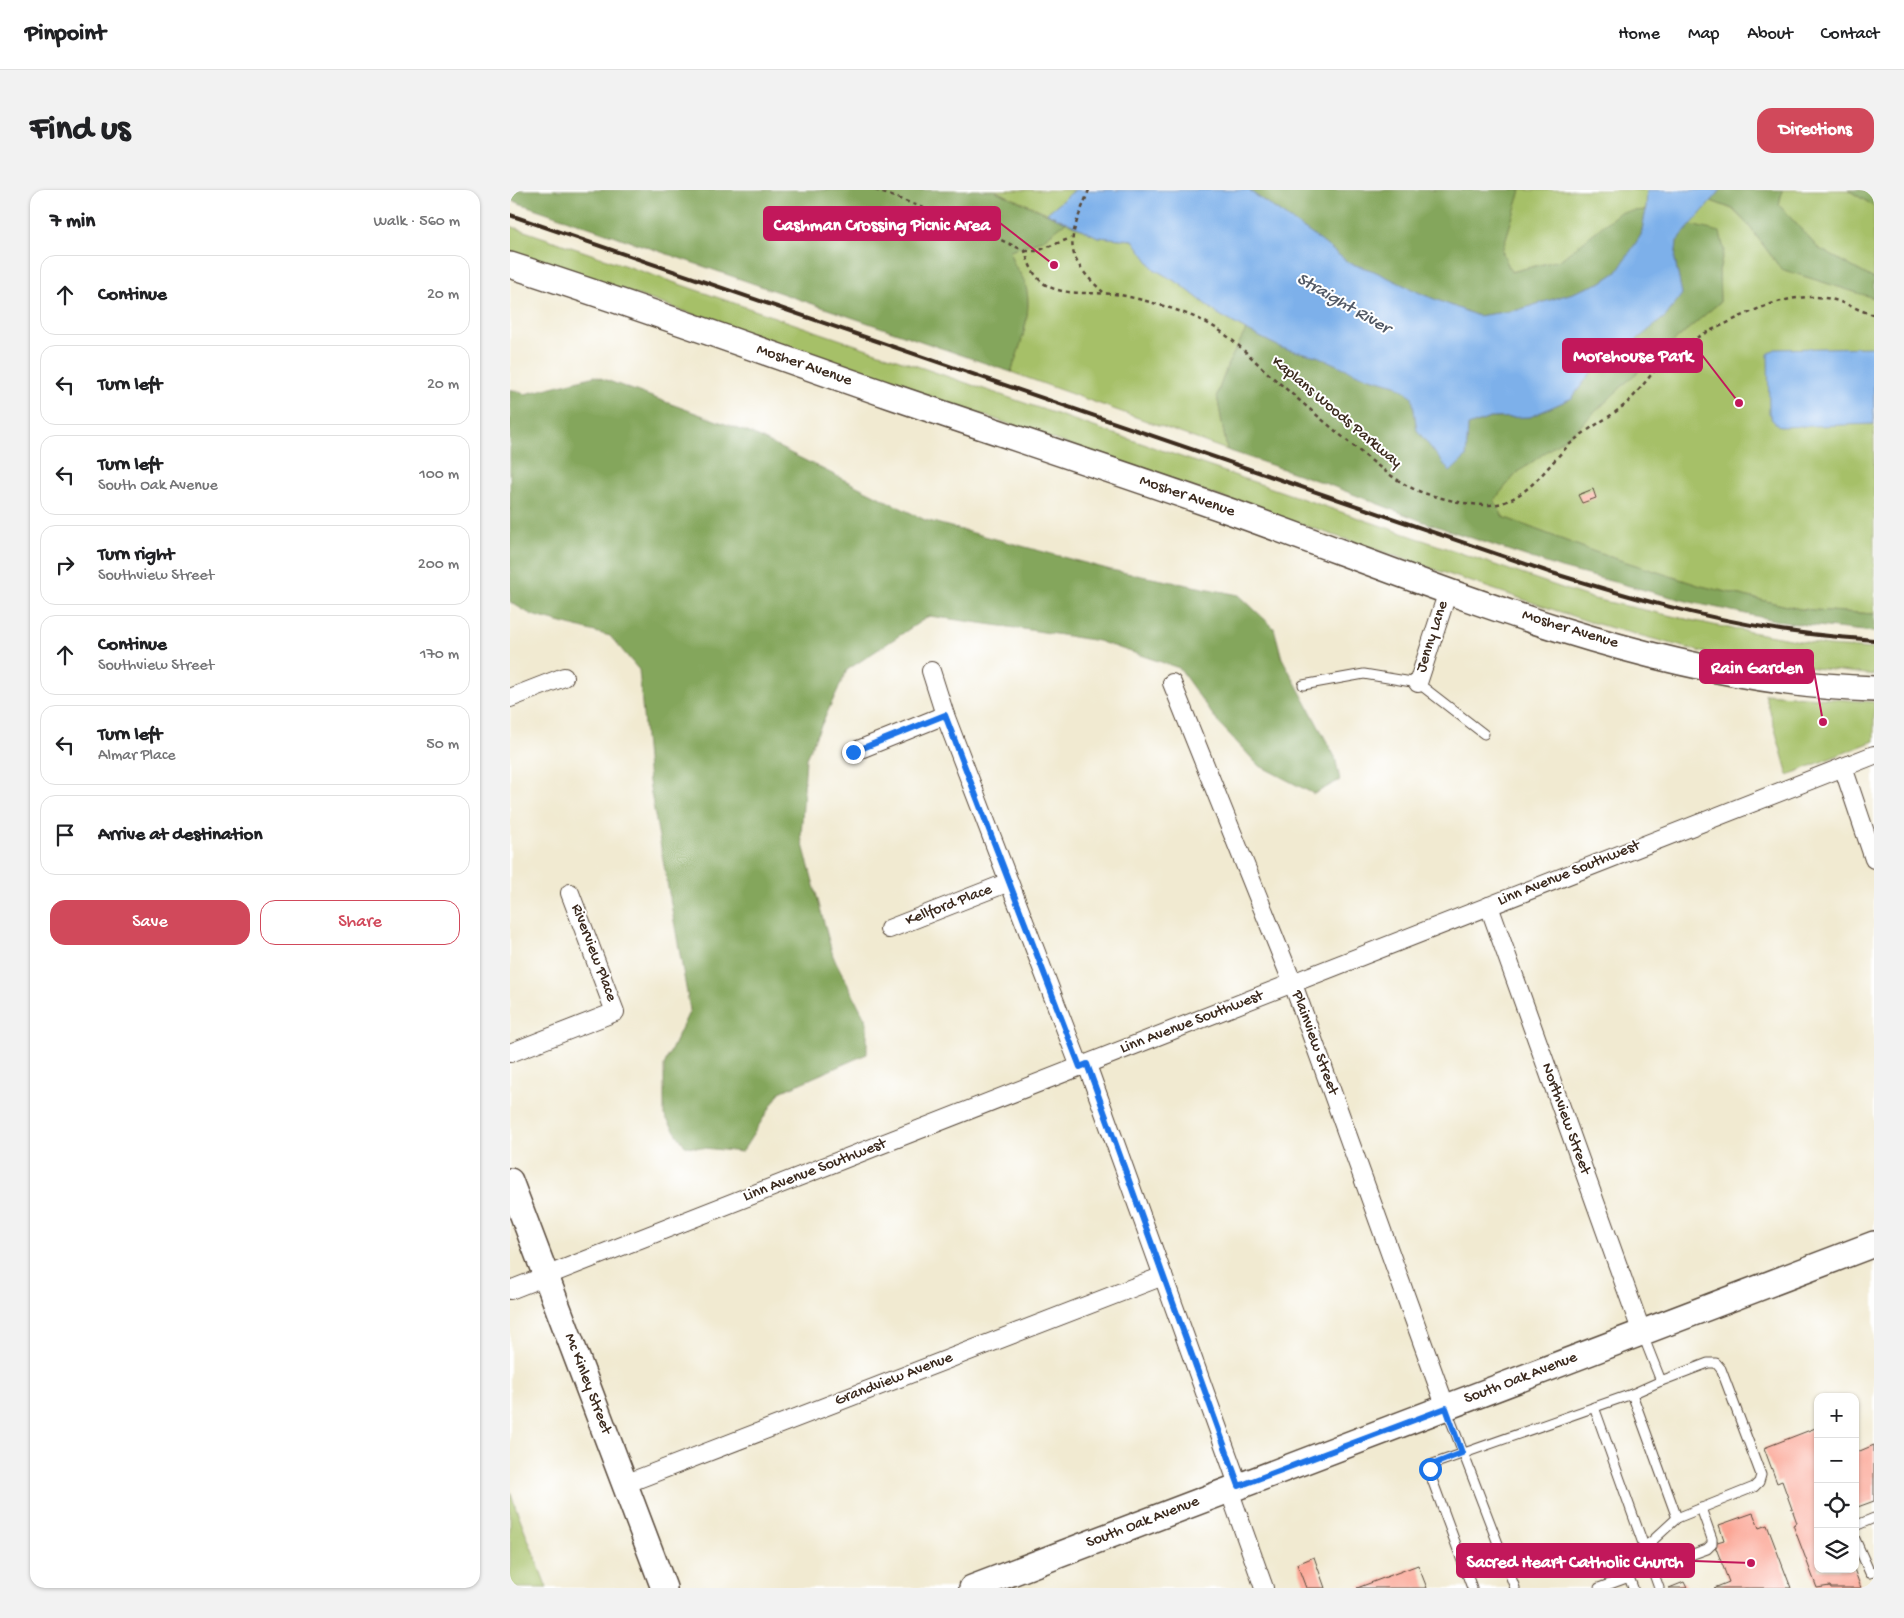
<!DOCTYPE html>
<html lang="en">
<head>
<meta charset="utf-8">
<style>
  :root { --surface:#fff; --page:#f2f2f2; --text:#202124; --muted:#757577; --line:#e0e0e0; --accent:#d1495b }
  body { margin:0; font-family:"Gochi Hand",sans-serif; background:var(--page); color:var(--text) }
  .controls { position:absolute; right:15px; bottom:15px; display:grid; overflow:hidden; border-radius:10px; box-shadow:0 1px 4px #0004 }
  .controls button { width:45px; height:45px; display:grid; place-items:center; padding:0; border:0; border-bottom:1px solid var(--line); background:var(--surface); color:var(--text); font:25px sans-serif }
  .stop { position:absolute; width:15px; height:15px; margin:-11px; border:4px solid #1a73e8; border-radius:50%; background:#fff }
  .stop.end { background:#1a73e8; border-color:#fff; box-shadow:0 1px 5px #0008 }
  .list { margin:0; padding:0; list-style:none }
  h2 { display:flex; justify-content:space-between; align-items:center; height:65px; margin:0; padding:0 20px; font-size:21px }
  h2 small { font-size:16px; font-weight:400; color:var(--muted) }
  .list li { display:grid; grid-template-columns:32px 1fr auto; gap:15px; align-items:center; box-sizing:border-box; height:80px; margin:0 10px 10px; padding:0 10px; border:1px solid var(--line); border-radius:15px }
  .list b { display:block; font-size:19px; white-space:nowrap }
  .list p { margin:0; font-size:16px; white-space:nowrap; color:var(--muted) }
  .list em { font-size:16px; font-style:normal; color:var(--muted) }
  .actions { display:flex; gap:10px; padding:15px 20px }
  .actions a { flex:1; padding:11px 0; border:1px solid var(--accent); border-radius:15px; text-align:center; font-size:18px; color:var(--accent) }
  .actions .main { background:var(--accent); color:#fff }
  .icon { flex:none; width:28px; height:28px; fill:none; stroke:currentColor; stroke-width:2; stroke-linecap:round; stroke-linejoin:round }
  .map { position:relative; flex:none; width:1364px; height:1398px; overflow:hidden; border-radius:15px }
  header { display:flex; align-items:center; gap:30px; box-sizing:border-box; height:70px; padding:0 25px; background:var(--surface); border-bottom:1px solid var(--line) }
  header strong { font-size:24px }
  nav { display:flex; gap:28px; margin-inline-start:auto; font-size:18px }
  .intro { display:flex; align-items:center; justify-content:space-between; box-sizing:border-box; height:120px; padding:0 30px }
  h1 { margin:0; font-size:35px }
  .button { padding:12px 22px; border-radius:15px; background:var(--accent); color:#fff; font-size:18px; font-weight:700 }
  main { display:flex; gap:30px; padding:0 30px }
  aside { flex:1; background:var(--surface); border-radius:15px; box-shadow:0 1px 4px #0004 }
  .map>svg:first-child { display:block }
  .green { fill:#a6c067; stroke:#707542 }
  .forest { fill:#84a65c; stroke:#60683d }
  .water { fill:#7db0ea; stroke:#5c6d84 }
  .building { fill:#fba594 }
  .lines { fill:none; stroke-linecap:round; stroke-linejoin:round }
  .lane-casing { stroke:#564739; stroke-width:11 }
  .street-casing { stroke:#564739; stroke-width:20 }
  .secondary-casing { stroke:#564739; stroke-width:28 }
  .path { stroke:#564739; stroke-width:2.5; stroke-dasharray:4 4; stroke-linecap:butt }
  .lane { stroke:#fff; stroke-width:9 }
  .street { stroke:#fff; stroke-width:18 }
  .secondary { stroke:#fff; stroke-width:25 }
  .rail { stroke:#3b2a1e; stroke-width:4 }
  .route { stroke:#1a73e8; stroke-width:6 }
  .labels { text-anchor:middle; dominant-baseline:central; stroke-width:4; stroke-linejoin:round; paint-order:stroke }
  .street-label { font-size:16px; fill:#3b2a1e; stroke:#fff }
  .water-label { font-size:18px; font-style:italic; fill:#525965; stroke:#fff }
  .leader { fill:none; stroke:#c2185b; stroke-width:2 }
  .callout-dot { fill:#c2185b; stroke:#fff; stroke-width:2 }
  .callout { fill:#c2185b; stroke:#c2185b; stroke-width:2 }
  .callout-label { font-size:18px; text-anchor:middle; font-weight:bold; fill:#fff }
</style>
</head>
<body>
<header>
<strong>Pinpoint</strong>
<nav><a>Home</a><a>Map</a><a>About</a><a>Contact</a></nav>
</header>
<div class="intro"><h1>Find us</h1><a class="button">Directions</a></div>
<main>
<aside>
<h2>7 min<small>Walk · 560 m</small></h2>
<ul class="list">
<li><svg class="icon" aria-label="ahead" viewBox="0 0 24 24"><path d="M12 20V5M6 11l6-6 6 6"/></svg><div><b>Continue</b></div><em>20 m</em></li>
<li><svg class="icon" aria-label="left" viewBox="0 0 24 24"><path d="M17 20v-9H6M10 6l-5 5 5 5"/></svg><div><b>Turn left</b></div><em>20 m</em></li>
<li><svg class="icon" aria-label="left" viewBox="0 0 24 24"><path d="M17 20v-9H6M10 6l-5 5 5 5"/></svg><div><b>Turn left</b><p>South Oak Avenue</p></div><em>100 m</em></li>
<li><svg class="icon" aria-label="right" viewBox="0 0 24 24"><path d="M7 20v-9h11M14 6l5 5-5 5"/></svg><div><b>Turn right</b><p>Southview Street</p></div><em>200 m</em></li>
<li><svg class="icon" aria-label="ahead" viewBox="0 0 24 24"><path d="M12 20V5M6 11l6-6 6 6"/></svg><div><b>Continue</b><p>Southview Street</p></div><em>170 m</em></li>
<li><svg class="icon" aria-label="left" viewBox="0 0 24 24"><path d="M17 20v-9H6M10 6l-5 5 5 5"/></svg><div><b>Turn left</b><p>Almar Place</p></div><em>50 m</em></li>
<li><svg class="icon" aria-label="arrive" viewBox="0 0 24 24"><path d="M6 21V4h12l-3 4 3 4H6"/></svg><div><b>Arrive at destination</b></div></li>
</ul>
<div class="actions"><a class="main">Save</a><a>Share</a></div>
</aside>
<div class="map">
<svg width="1364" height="1398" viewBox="0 0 1364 1398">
  <rect width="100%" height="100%" fill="#fff"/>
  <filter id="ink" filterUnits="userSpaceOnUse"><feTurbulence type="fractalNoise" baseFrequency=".02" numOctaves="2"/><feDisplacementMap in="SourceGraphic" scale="10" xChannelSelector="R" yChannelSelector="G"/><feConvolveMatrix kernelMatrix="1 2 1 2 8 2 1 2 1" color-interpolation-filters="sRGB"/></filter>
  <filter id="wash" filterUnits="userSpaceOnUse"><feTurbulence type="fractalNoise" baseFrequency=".0096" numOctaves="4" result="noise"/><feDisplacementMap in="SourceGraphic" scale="20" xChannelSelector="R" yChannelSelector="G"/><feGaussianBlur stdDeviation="1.12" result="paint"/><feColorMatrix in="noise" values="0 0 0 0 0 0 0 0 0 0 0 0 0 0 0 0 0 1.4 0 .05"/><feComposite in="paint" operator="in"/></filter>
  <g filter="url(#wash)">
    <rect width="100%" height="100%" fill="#f1ead1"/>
    <!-- green -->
    <g class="green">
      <polygon points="483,0 565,0 537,23"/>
      <polygon points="1011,0 1137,0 1136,20 1110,23 1050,70 1001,82 992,61"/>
      <polygon points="1272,0 1338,0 1364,16 1364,89 1308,58 1269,15"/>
      <polygon points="1201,11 1222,19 1239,36 1271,79 1364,108 1364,424 1290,419 1191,396 1085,362 993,327 984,310 1007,283 1067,239 1123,186 1210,112 1209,81 1214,60 1210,43 1180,35"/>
      <path d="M 556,32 L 588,47 L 623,50 L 644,79 L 670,94 L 708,124 L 736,140 L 718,174 L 707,205 L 717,260 L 501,182 C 510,157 525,117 514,91 C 508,77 502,77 500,60 L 532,50 Z"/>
      <polygon points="0,36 1084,409 1208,436 1318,456 1364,459 1364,485 1288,476 1196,463 1080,432 675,295 0,61"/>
      <polygon points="1255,504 1364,512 1364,551 1278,585"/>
      <polygon points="0,1301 3,1310 37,1398 0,1398"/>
    </g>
    <!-- forest -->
    <g class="forest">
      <path d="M 0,0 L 483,0 L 556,32 L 532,50 L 500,60 C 502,77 508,77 514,91 C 525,117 510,157 501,182 L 0,10 Z"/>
      <polygon points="738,0 1011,0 992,61 1001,82 1050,70 1110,22 1136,20 1131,45 1117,68 1107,82 1092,92 1063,103 1008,120 968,126 914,105 864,81 839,73 807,48"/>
      <polygon points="1211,0 1272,0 1269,15 1308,58 1364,89 1364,108 1271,79 1239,36 1223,19 1201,11"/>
      <polygon points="1338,0 1364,0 1364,16"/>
      <polygon points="1180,35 1210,42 1214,60 1209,81 1210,112 1123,186 1067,239 1007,283 984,310 993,327 1085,362 1191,396 1290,419 1364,424 1364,442 1278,433 1180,412 1051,378 917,333 817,294 717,260 707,205 718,174 736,140 772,158 807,166 850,185 886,195 903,206 907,240 956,267 958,236 980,228 1020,227 1062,208 1082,181 1100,175 1172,104 1165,70 1167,51"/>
      <polygon points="85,186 240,243 415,330 601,380 729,405 764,438 772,468 825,567 830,590 804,604 748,575 707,531 669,478 588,451 527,441 419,426 337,480 296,568 291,647 323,766 357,832 357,864 270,902 232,962 175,956 154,925 154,875 180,820 139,592 129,480 100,446 22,425 0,412 0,199 15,204"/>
    </g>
    <!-- water -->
    <g class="water">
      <polygon points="565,0 738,0 807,48 839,73 864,81 914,105 968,126 1008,120 1063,103 1092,92 1107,82 1131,45 1136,20 1137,0 1211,0 1167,51 1165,70 1172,104 1156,126 1125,151 1100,175 1082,181 1062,208 1020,227 980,228 958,236 956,267 940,282 907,240 902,206 886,195 850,185 807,166 772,158 736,140 708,124 670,94 644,79 623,50 588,47 537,23"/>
      <polygon points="1364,157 1364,234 1270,237 1262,230 1259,223 1258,164 1265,159"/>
    </g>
    <g id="blocks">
      <!-- building -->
      <g class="building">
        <polygon points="1083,299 1086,308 1072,313 1068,305"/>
        <polygon points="1308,1237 1308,1379 1344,1379 1351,1398 1321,1398 1320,1396 1307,1398 1283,1335 1287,1333 1272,1291 1267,1293 1254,1258"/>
        <polygon points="1364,1255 1364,1311 1345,1318 1345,1263"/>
        <polygon points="1243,1323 1249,1338 1257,1335 1281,1398 1204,1398 1219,1392 1204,1353 1214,1350 1209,1335"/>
        <polygon points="804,1367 815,1398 796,1398 787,1374"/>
        <polygon points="908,1375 917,1398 847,1398"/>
        <polygon points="1174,1392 1177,1398 1159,1398"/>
      </g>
    </g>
  </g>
  <g filter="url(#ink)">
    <use href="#blocks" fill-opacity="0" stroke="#564739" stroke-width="1"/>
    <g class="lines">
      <!-- lane casing -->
      <g class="lane-casing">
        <g id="lane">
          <polyline points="793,495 854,484 908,493 974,544"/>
          <polyline points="1122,1204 1167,1328"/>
          <polyline points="1084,1217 1149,1398"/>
          <polyline points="936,1218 1005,1398"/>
          <polyline points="1345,1336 1364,1328"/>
          <polyline points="1345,1349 1360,1383 1364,1382"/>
          <polyline points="1142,1379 1197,1359 1202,1354 1202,1349 1191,1318"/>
          <polyline points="1119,1387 1121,1370 1127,1362 1141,1352 1167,1328 1244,1297 1249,1292 1251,1285 1211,1179 1206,1173 1198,1173 1151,1191 1132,1143"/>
          <polyline points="962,1398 920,1284 923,1274 1122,1204 1151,1191"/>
          <polyline points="1089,1398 1119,1387 1123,1398"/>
        </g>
      </g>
      <!-- street casing -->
      <g class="street-casing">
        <g id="street">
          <polyline points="421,481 435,525 570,877"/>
          <polyline points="662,493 783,794 936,1218"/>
          <polyline points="908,493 938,401"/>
          <polyline points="0,508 54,487"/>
          <polyline points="343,562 435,525"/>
          <polyline points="1333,577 1364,669"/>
          <polyline points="979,716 1132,1143"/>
          <polyline points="379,739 499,692"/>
          <polyline points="0,863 105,822 60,703"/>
          <polyline points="577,875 729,1297"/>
          <polyline points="0,1100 1364,565"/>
          <polyline points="115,1294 653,1086"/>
          <polyline points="719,1300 754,1398"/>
        </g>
      </g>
      <!-- secondary casing -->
      <g class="secondary-casing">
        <g id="secondary">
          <path d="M 0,75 C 128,116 254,162 381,206 C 495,245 609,282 722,322 C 904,387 1085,466 1278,492 C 1307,496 1335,498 1364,499"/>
          <polyline points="0,991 154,1398"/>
          <polyline points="462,1398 1364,1054"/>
        </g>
      </g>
      <!-- path -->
      <g class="path">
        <path d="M 365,0 L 452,32 L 515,61 C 519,75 524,87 536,95 C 555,107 589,101 611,105 C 638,111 668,119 693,131 C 720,144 738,165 760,185 C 791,212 822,238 853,264 C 872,279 893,297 917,304 C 937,310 972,319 992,313 C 1022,303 1038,275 1060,254 C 1078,237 1103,227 1121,209 C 1135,194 1145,177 1162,164 C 1177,151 1197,142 1215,134 C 1248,118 1283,101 1321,109 C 1336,113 1350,121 1364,125"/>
        <path d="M 579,0 C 560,49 549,62 593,102"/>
        <polyline points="515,61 527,61 561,48"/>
      </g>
      <!-- lane -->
      <use href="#lane" class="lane"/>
      <!-- street -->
      <use href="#street" class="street"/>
      <!-- secondary -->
      <use href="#secondary" class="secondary"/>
      <!-- rail -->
      <path class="rail" d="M 0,25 L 1039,382 C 1113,405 1188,427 1265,439 C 1298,445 1331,447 1364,450"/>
    </g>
  </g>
  <g class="lines" filter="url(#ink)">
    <!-- route -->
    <polyline class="route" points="343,562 435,525 570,877 577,874 729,1296 936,1218 952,1263 924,1274 920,1279"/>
  </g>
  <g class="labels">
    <!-- street labels -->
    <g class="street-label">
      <text transform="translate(294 176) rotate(19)">Mosher Avenue</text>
      <text transform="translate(826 223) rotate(40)">Kaplans Woods Parkway</text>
      <text transform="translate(677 307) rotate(19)">Mosher Avenue</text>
      <text transform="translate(1060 440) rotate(17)">Mosher Avenue</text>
      <text transform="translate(923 447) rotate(-72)">Jenny Lane</text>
      <text transform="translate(1059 684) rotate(-22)">Linn Avenue Southwest</text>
      <text transform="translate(439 716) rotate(-21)">Kellford Place</text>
      <text transform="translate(83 763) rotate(69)">Riverview Place</text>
      <text transform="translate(682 833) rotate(-21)">Linn Avenue Southwest</text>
      <text transform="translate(804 853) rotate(70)">Plainview Street</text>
      <text transform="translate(1055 929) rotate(70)">Northview Street</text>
      <text transform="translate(305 981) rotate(-21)">Linn Avenue Southwest</text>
      <text transform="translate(1011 1189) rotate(-21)">South Oak Avenue</text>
      <text transform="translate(384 1190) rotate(-21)">Grandview Avenue</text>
      <text transform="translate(77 1194) rotate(69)">Mc Kinley Street</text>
      <text transform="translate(633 1333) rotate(-21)">South Oak Avenue</text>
    </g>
    <!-- water labels -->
    <g class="water-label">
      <text transform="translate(833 114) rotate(30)">Straight River</text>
    </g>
  </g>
  <!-- callouts -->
  <path class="leader" d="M544 75L490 33M1229 213L1192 165M1313 532L1303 476M1241 1373L1184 1371"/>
  <g class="callout-dot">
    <circle cx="544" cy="75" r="5"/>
    <circle cx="1229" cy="213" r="5"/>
    <circle cx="1313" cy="532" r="5"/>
    <circle cx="1241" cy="1373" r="5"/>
  </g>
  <g class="callout">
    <rect x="254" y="17" width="236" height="33" rx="5"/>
    <rect x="1053" y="149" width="139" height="33" rx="5"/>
    <rect x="1190" y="460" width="113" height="33" rx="5"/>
    <rect x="947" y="1354" width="237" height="33" rx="5"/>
  </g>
  <g class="callout-label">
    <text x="372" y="40">Cashman Crossing Picnic Area</text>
    <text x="1123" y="171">Morehouse Park</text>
    <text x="1247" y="483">Rain Garden</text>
    <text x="1065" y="1377">Sacred Heart Catholic Church</text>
  </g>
</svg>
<div class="controls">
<button>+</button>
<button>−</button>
<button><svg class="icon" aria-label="locate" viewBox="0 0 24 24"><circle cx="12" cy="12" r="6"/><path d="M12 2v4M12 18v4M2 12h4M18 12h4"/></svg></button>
<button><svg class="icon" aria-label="layers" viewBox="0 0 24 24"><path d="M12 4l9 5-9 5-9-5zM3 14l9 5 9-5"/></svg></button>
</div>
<div class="stop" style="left:920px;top:1279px"></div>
<div class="stop end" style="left:343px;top:562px"></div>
</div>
</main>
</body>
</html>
